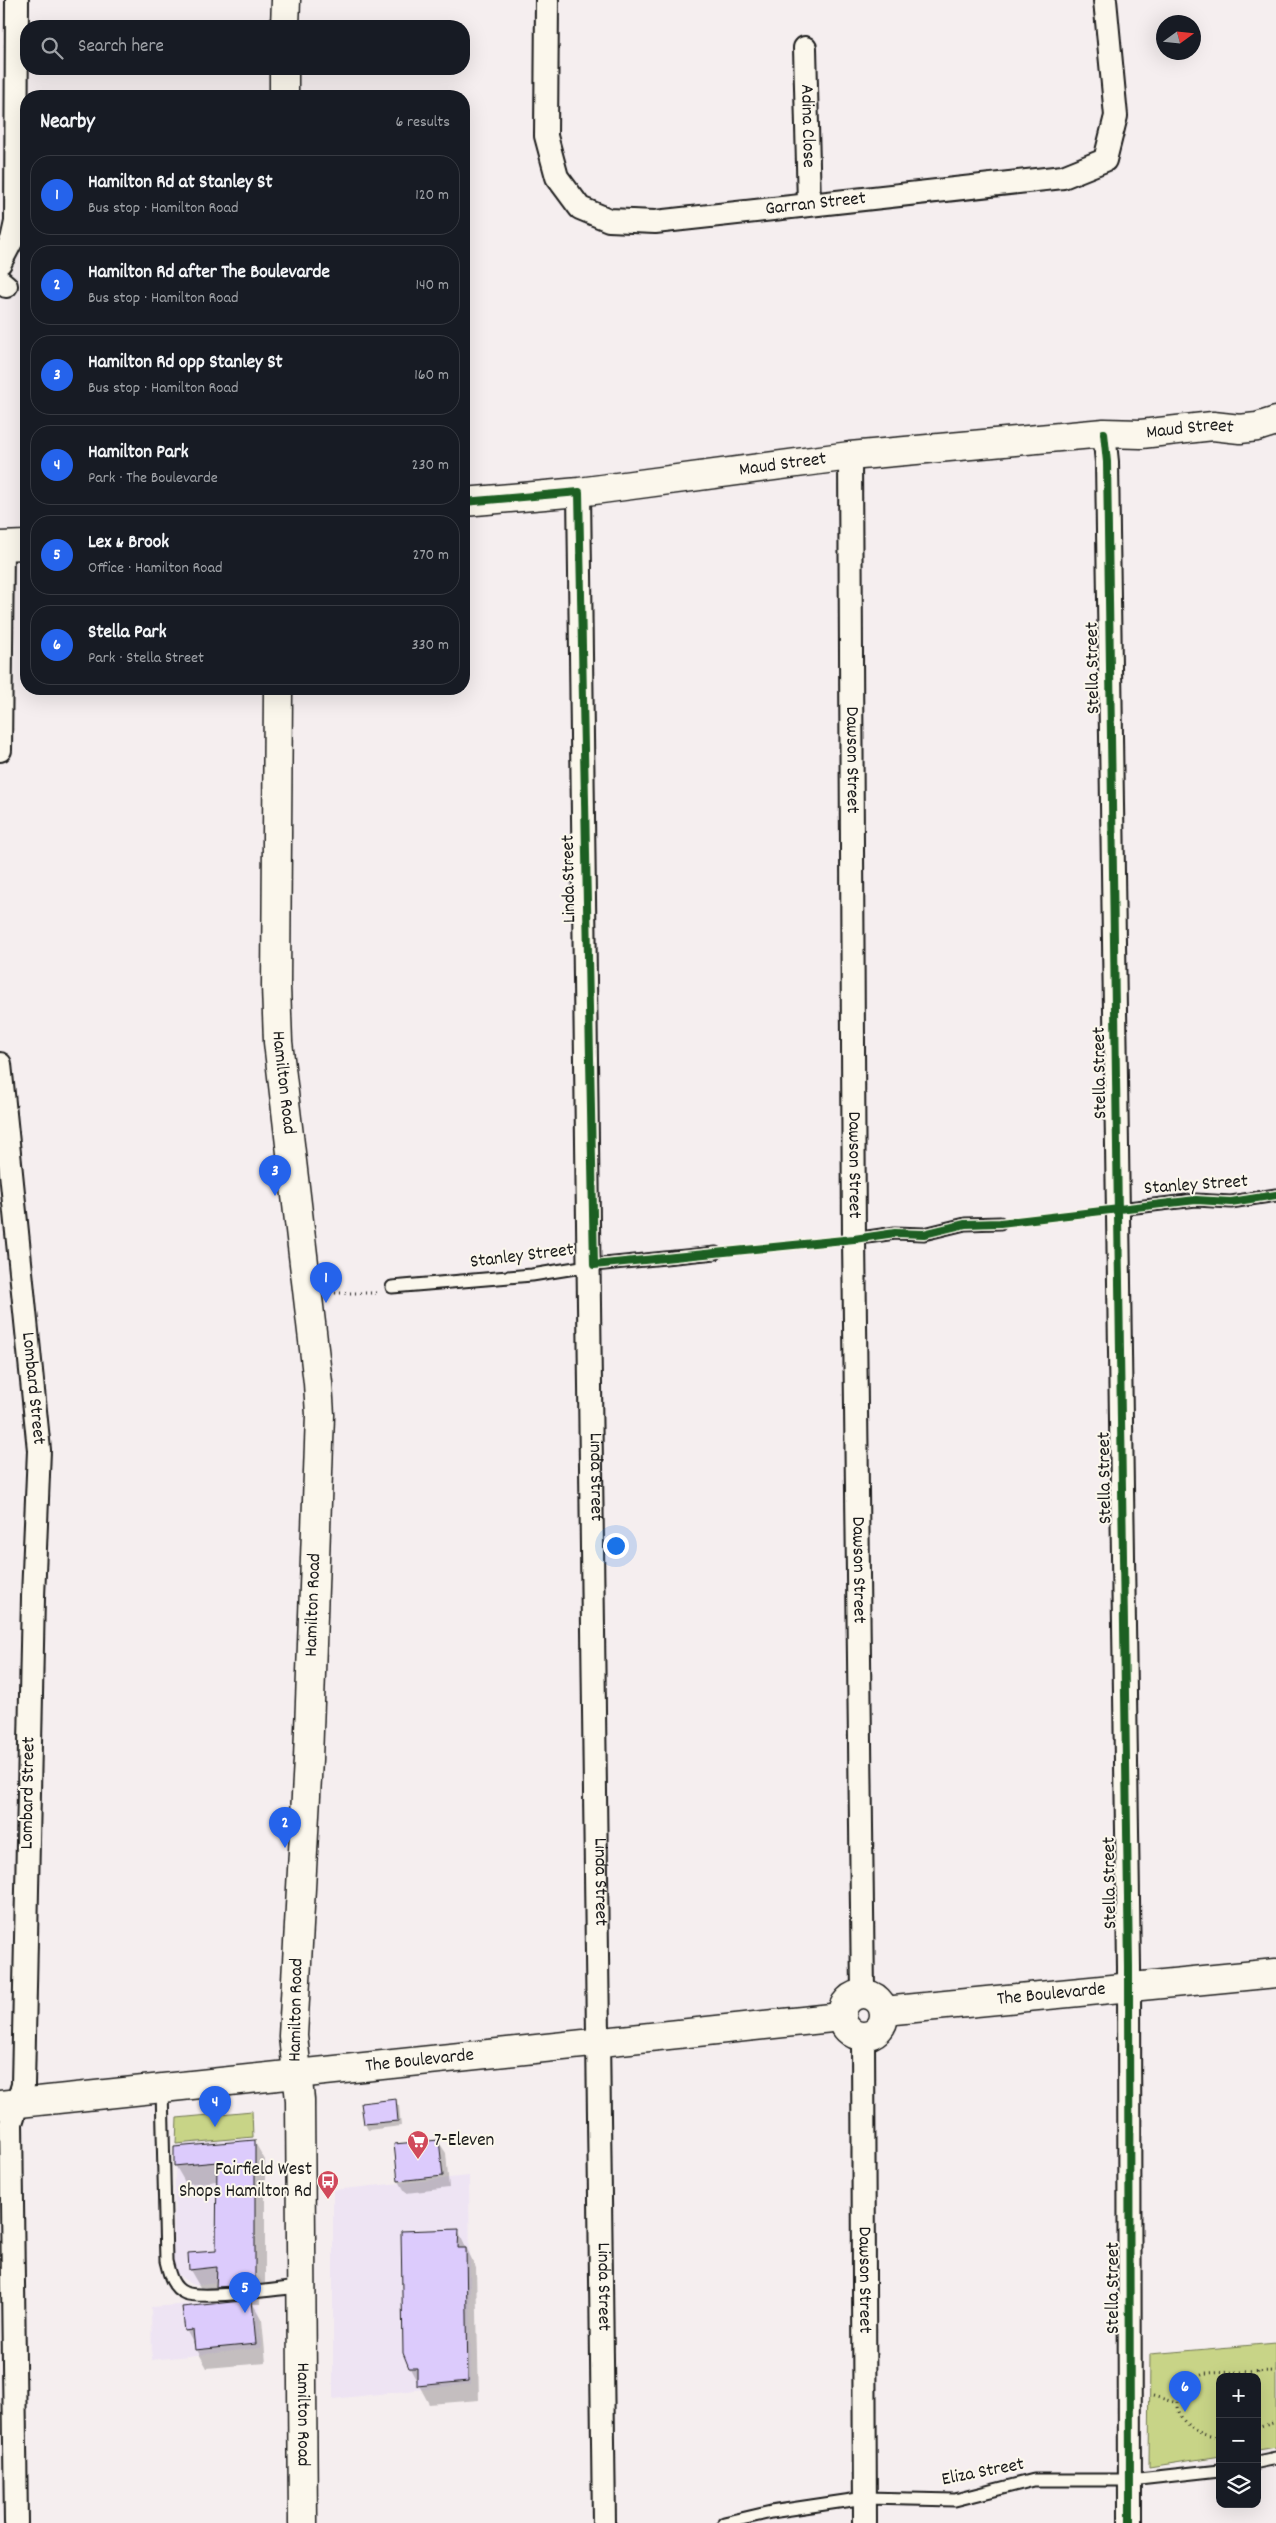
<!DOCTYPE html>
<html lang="en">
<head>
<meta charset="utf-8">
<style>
  :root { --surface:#171b24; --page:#20242c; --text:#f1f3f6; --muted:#9ea1a6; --line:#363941; --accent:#2563eb }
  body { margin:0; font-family:Dekko,sans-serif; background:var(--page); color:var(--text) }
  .controls { position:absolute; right:15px; bottom:15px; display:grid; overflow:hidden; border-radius:10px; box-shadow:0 5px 20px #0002 }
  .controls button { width:45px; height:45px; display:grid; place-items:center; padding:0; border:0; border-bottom:1px solid var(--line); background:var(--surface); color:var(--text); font:25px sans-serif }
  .compass { position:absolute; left:1156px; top:15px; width:45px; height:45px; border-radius:50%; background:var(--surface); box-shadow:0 5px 20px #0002; rotate:75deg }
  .you { position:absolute; left:615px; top:1545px; width:18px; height:18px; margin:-12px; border:4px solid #fff; border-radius:50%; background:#1a73e8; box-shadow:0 0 0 8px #1a73e833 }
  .badge { display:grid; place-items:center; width:32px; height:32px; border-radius:50%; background:var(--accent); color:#fff; font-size:16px; font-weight:700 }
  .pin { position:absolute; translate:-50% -41px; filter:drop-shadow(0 1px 2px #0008) }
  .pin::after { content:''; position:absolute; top:26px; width:18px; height:15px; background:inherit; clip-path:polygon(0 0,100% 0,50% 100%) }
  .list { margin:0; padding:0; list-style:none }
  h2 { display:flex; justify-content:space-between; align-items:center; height:65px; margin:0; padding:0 20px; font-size:21px }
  h2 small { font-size:16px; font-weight:400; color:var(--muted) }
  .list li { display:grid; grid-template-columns:32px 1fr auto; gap:15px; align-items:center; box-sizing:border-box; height:80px; margin:0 10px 10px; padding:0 10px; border:1px solid var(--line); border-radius:20px }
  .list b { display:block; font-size:19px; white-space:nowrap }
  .list p { margin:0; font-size:16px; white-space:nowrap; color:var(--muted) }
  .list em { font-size:16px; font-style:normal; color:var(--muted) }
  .icon { flex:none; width:28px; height:28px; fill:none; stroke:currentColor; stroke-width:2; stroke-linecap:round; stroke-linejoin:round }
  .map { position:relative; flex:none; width:1276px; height:2523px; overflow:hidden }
  .search { position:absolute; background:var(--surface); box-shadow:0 5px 20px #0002; left:20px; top:20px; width:450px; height:55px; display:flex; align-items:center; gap:12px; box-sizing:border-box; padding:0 18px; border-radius:20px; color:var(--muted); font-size:19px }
  .panel { position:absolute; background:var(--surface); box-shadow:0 5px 20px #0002; left:20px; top:90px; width:450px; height:605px; border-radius:20px }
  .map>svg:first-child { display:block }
  .built { fill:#eee4f3 }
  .green { fill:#c8d487; stroke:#727852 }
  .shadow { fill:#0003 }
  .building { fill:#dccbfc; stroke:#1c1c1c }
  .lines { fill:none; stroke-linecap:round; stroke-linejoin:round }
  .lane-casing { stroke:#1c1c1c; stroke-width:15 }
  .street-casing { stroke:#1c1c1c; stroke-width:26 }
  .secondary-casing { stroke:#1c1c1c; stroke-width:31 }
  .path { stroke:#1c1c1c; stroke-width:3; stroke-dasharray:1 4; stroke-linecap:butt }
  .lane { stroke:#fbf7ec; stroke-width:11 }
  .street { stroke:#fbf7ec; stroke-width:22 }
  .secondary { stroke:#fbf7ec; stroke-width:28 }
  .cycleway-casing { stroke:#fbf7ec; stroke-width:11 }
  .cycleway { stroke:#1b5e20; stroke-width:8 }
  .labels { text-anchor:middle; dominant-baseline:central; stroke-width:4; stroke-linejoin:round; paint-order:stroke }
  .street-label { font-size:19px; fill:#1c1c1c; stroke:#fbf7ec }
  .poi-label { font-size:19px; fill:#1c1c1c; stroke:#fbf7ec; text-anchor:start }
</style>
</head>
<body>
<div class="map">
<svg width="1276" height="2523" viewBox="0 0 1276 2523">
  <rect width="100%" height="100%" fill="#f5eeef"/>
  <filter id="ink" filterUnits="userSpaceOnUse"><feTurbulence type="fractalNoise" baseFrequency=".02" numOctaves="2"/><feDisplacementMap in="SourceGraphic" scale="10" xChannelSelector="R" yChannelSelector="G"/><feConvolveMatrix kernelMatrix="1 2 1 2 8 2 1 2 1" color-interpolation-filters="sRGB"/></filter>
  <g filter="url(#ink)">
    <!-- built -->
    <g class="built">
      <polygon points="253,2137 254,2277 195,2285 189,2283 176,2273 173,2263 176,2144"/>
      <polygon points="469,2176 471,2384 333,2399 333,2190"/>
      <polygon points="258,2299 261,2348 152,2360 151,2307"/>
    </g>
    <!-- green -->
    <g class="green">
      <polygon points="252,2111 253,2137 176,2144 177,2118"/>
      <polygon points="1276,2343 1276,2447 1257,2450 1257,2377 1220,2377 1220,2456 1149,2467 1150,2354"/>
    </g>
    <!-- shadow -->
    <g class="shadow">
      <polygon points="395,2101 399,2106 401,2126 368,2130 365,2124"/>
      <polygon points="254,2141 265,2160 265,2298 260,2299 260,2304 253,2304 262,2320 266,2363 207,2368 186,2330 227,2304 218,2287 201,2289 190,2270 218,2252 218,2181 186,2184 175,2165"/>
      <polygon points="438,2141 446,2153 449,2188 406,2193 399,2181"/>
      <polygon points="458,2230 476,2268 479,2400 429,2404 406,2361 402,2232"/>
    </g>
    <!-- building -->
    <g class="building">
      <polygon points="396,2099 398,2121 364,2124 361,2103"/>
      <polygon points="255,2140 255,2279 250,2280 250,2285 216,2287 217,2267 189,2270 188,2253 216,2251 217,2162 174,2166 174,2147"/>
      <polygon points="439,2140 443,2176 398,2181 394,2144"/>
      <polygon points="459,2229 458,2248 466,2248 468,2381 417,2386 417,2368 409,2368 403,2353 401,2231"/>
      <polygon points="252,2300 256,2344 195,2350 193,2330 185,2331 182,2307"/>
    </g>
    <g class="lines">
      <!-- lane casing -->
      <g class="lane-casing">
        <g id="lane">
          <polyline points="1119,1209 1196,1200 1231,1202 1276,1195"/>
          <polyline points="854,1239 895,1233 924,1234 965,1224 1000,1223"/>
          <polyline points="392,1287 532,1275 594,1265 716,1253"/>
          <path d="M 162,2088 L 166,2261 C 169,2273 172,2288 185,2293 C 204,2300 276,2289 300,2287"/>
          <polyline points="1257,2462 1276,2458"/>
          <polyline points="724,2523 771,2512 865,2498 955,2500 1034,2480 1130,2480 1220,2470"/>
        </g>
      </g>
      <!-- street casing -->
      <g class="street-casing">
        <g id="street">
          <path id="s1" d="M 547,0 L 546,136 L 557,177 L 580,208 L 609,220 L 655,222 L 1063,177 L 1105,160 L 1116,116 L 1105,0"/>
          <path id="s2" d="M 805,48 L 809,204"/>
          <polyline points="0,263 12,240 16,222 17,0"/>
          <polyline points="0,281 6,286"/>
          <polyline points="1104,433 1107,462 1129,1967 1130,2523"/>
          <path id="s3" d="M 850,456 L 854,1239 L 863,1993"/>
          <path id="s4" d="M 579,492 C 592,1169 602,1846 604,2523"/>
          <polyline points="0,750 2,546"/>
          <path id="s5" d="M 0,1064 L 39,1450 L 33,1597 L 23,2085 L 11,2123 L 16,2523"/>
          <path id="s6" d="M 863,2036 L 865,2523"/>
        </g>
      </g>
      <!-- secondary casing -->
      <g class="secondary-casing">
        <g id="secondary">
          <polyline points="285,26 286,0"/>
          <polyline points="284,96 284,69"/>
          <path id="s7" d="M 464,502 L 579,492 L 850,456 L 1104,433 L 1141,434 L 1213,426 L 1240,429 L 1257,427 L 1276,421"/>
          <polyline points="0,546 26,545"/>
          <path id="s8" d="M 278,689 L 276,986 L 278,1042 L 318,1383 L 320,1415 L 308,1759 L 293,2036 L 300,2100 L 303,2523"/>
          <circle cx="863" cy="2015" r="21"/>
          <path id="s9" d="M 884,2011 L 1276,1973"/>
          <path id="s10" d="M 0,2105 L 841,2017"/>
        </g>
      </g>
      <!-- path -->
      <g class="path">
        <polyline points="335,1293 378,1293"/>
        <polyline points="1256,2377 1258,2371"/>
        <polyline points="1153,2396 1177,2403"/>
        <polyline points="1257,2428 1276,2422"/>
        <path d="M 1220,2437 C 1201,2437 1177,2424 1178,2403 C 1178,2395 1184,2387 1187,2380 L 1204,2373 L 1276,2371"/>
      </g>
      <!-- lane -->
      <use href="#lane" class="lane"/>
      <!-- street -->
      <use href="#street" class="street"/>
      <!-- secondary -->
      <use href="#secondary" class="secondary"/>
      <!-- cycleway casing -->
      <g class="cycleway-casing">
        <g id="cycleway">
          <polyline points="1104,433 1107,462 1129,1967 1130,2523"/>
          <polyline points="464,502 579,492 594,1265 854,1239 895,1233 924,1234 965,1224 1000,1223 1196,1200 1231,1202 1276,1195"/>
        </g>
      </g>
      <!-- cycleway -->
      <use href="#cycleway" class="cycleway"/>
    </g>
  </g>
  <!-- icons -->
  <defs>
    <g id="supermarket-pin" transform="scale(1.125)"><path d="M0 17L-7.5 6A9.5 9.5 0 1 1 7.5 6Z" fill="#d1495b" stroke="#fbf7ec"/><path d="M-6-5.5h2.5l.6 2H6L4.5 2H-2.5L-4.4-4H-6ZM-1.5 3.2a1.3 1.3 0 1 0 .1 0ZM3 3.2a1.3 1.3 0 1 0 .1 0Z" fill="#fff"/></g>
    <g id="bus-pin" transform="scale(1.125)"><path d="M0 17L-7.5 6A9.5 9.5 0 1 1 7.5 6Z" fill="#d1495b" stroke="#fbf7ec"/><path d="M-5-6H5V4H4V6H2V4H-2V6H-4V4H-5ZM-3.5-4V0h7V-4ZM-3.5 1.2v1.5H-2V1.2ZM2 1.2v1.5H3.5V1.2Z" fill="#fff"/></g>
  </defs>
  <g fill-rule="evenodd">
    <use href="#supermarket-pin" x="418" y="2141"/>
    <use href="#bus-pin" x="328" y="2181"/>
  </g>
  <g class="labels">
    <!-- street labels -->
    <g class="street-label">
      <text stroke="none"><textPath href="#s2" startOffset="78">Adina Close</textPath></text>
      <text stroke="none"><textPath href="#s1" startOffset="456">Garran Street</textPath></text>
      <text stroke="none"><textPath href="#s7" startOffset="730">Maud Street</textPath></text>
      <text stroke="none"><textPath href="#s7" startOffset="321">Maud Street</textPath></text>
      <text transform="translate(1094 668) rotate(-91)">Stella Street</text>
      <text stroke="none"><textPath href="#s3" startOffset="304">Dawson Street</textPath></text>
      <text transform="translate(570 879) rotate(-91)">Linda Street</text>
      <text transform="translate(1101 1073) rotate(-91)">Stella Street</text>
      <text stroke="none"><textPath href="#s8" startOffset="394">Hamilton Road</textPath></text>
      <text stroke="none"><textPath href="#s3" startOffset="709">Dawson Street</textPath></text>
      <text transform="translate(1196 1186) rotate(-4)">Stanley Street</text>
      <text transform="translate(522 1257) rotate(-7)">Stanley Street</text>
      <text stroke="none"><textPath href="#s5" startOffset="326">Lombard Street</textPath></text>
      <text stroke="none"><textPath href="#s4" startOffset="985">Linda Street</textPath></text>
      <text transform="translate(1106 1478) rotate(-91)">Stella Street</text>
      <text stroke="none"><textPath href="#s3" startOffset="1114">Dawson Street</textPath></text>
      <text transform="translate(314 1605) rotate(-88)">Hamilton Road</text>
      <text transform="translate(29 1793) rotate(-89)">Lombard Street</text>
      <text stroke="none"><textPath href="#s4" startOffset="1390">Linda Street</textPath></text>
      <text transform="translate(1111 1883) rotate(-91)">Stella Street</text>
      <text stroke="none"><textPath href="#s9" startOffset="168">The Boulevarde</textPath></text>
      <text transform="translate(297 2010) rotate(-89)">Hamilton Road</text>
      <text stroke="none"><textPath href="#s10" startOffset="422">The Boulevarde</textPath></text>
      <text stroke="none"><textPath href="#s6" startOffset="244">Dawson Street</textPath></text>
      <text stroke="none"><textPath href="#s4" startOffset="1795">Linda Street</textPath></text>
      <text transform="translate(1114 2288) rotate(-90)">Stella Street</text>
      <text stroke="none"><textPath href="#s8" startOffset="1729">Hamilton Road</textPath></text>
      <text transform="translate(983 2473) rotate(-11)">Eliza Street</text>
    </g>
    <!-- poi labels -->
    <g class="poi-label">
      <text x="434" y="2141">7-Eleven</text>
      <text x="312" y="2170" text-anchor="end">Fairfield West<tspan x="312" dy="22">Shops Hamilton Rd</tspan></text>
    </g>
  </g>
</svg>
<div class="controls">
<button>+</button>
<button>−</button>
<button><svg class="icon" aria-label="layers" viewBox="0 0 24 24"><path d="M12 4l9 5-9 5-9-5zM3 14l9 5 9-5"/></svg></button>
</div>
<svg class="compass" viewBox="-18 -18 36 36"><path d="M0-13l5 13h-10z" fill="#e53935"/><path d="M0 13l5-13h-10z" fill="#9ea1a6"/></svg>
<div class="you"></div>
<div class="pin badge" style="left:326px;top:1303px">1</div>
<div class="pin badge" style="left:285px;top:1848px">2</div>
<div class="pin badge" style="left:275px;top:1196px">3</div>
<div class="pin badge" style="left:215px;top:2127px">4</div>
<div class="pin badge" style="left:245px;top:2313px">5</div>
<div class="pin badge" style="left:1185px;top:2412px">6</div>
<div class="search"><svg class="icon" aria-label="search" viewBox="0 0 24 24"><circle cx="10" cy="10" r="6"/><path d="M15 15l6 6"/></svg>Search here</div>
<section class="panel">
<h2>Nearby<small>6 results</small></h2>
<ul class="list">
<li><span class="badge">1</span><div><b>Hamilton Rd at Stanley St</b><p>Bus stop · Hamilton Road</p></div><em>120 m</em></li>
<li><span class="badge">2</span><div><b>Hamilton Rd after The Boulevarde</b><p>Bus stop · Hamilton Road</p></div><em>140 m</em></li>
<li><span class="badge">3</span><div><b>Hamilton Rd opp Stanley St</b><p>Bus stop · Hamilton Road</p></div><em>160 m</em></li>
<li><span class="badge">4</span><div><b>Hamilton Park</b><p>Park · The Boulevarde</p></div><em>230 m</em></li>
<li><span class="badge">5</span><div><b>Lex &amp; Brook</b><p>Office · Hamilton Road</p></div><em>270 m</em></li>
<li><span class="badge">6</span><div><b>Stella Park</b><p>Park · Stella Street</p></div><em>330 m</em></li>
</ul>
</section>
</div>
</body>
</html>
